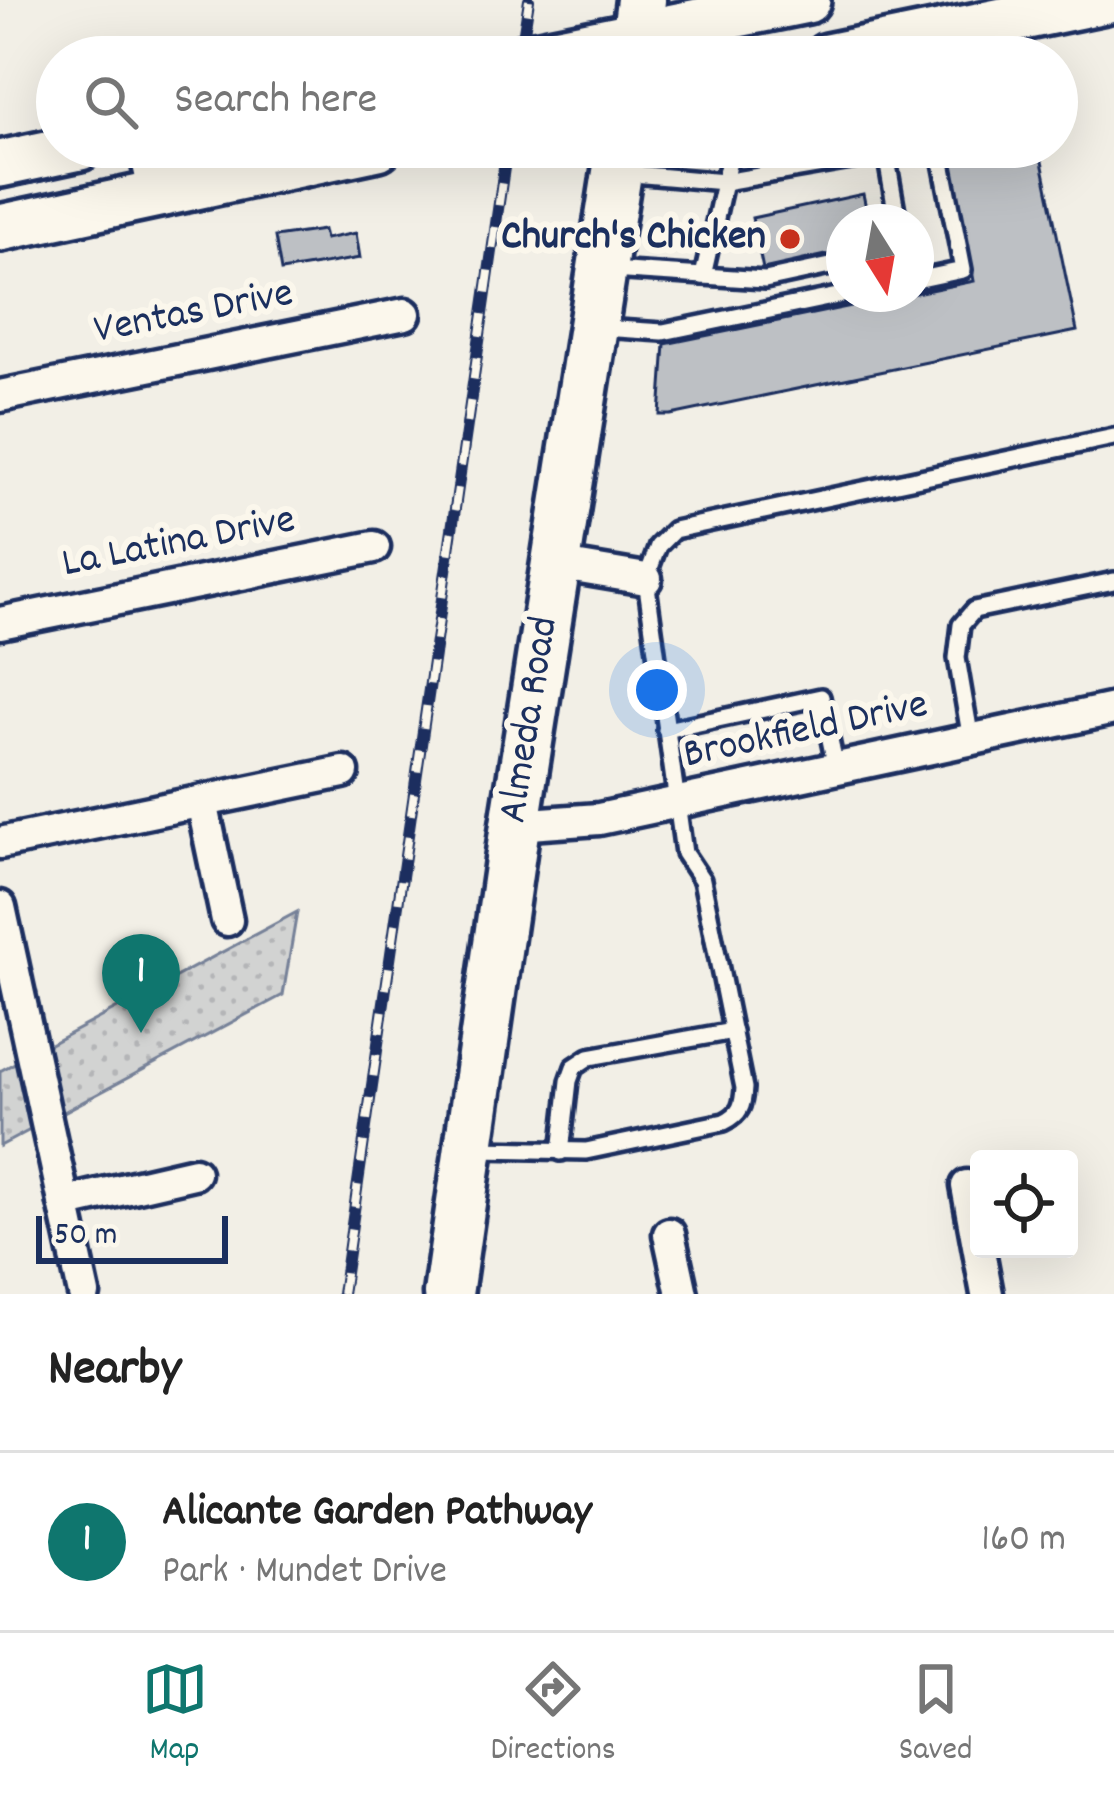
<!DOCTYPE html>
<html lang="en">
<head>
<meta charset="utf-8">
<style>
  :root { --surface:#fff; --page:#f6f6f6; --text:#222; --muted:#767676; --line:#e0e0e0; --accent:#0f766e }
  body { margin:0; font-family:Dekko,sans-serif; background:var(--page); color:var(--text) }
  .controls { position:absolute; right:36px; bottom:36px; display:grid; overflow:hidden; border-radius:12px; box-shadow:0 12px 48px #0002 }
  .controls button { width:108px; height:108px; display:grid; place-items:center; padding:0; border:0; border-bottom:3px solid var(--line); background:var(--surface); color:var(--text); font:60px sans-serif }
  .compass { position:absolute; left:826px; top:204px; width:108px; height:108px; border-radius:50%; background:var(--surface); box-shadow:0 12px 48px #0002; rotate:169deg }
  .scale { position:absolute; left:36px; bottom:30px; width:192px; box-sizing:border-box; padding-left:12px; border:6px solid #1b2f5e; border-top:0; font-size:33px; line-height:42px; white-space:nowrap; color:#1b2f5e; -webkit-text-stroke:9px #fbf7ec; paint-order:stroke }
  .you { position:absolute; left:657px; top:690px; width:42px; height:42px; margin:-30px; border:9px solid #fff; border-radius:50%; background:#1a73e8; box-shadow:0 0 0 18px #1a73e833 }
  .badge { display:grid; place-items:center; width:78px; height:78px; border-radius:50%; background:var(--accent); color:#fff; font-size:39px; font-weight:700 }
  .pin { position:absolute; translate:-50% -99px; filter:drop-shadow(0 3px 6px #0008) }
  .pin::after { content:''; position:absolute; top:63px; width:42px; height:36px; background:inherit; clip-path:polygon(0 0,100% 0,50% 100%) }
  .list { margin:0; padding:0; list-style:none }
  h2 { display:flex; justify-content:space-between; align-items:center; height:156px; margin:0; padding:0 48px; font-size:51px }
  h2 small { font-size:39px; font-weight:400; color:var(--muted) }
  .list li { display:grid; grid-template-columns:78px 1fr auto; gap:36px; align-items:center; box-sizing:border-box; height:180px; padding:0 48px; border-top:3px solid var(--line) }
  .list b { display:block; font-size:45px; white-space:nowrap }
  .list p { margin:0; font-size:39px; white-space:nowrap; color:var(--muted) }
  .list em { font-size:39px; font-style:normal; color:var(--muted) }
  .icon { flex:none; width:66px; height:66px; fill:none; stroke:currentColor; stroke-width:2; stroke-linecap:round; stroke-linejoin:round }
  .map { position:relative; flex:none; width:1114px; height:1294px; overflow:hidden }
  .search { position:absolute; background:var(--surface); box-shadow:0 12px 48px #0002; left:36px; right:36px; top:36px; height:132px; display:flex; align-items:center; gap:30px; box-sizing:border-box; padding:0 42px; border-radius:66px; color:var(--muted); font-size:45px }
  .sheet { height:336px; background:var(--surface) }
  nav { display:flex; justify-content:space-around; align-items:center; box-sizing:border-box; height:168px; border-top:3px solid var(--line); background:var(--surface); font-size:33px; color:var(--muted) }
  nav a { display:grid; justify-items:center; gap:6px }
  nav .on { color:var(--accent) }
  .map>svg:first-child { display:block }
  .grass { fill:url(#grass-dots); stroke:#768198; stroke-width:3 }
  .building { fill:#bdc0c4; stroke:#1b2f5e; stroke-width:3 }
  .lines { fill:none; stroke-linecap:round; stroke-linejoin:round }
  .service-casing { stroke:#1b2f5e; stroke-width:24 }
  .minor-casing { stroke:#1b2f5e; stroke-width:39 }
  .secondary-casing { stroke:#1b2f5e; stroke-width:54 }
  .primary-casing { stroke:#1b2f5e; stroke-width:57 }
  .service { stroke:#fbf7ec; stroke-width:15 }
  .minor { stroke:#fbf7ec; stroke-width:30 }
  .secondary { stroke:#fbf7ec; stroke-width:45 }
  .primary { stroke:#fbf7ec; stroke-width:48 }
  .rail-casing { stroke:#1b2f5e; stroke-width:12 }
  .rail { stroke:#fbf7ec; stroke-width:8; stroke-dasharray:22; stroke-linecap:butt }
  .poi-dot { fill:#c8321e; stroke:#fbf7ec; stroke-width:4.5 }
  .labels { text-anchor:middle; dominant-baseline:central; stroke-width:12; stroke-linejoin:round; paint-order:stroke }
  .poi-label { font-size:42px; font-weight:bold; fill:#1b2f5e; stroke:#fbf7ec; text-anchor:end }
  .street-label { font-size:42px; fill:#1b2f5e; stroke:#fbf7ec }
</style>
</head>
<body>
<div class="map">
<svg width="1114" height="1294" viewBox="0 0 1114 1294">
  <defs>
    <pattern id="grass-dots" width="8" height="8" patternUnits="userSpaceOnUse" patternTransform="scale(3)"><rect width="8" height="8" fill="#d2d3d2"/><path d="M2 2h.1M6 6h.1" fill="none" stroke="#b4b5b7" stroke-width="1.8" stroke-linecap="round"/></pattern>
  </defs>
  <rect width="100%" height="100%" fill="#f2efe6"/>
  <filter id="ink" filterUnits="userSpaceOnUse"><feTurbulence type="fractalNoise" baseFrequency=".00833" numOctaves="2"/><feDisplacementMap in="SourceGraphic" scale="24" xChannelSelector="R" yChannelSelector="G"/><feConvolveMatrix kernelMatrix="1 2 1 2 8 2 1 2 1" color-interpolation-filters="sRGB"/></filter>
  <g filter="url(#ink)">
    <!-- grass -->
    <polygon class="grass" points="297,912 283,995 0,1146 0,1071"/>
    <!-- building -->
    <g class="building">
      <polygon points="746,147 813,147 749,161"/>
      <polygon points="949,147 1039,147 1077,331 671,415 660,415 665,344 974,281"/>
      <polygon points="863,194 869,222 844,222 844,251 763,269 752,218"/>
      <polygon points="323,230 325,239 356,233 360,258 281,271 275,237"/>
    </g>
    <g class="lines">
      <!-- service casing -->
      <g class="service-casing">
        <g id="service">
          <polyline points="885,148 898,222"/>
          <polyline points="622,173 724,182 886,154"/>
          <polyline points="611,270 765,280 844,263"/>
          <polyline points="703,276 732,147"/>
          <polyline points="916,280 963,270 939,147"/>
          <polyline points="602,328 663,332 847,294"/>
          <polyline points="666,730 821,697 836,768"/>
          <polyline points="971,740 957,658 961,625 974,610 1114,581"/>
          <path d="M 476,1149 L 586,1151 L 724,1122 C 741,1114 743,1105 744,1088 L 702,880 L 684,853 L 646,579 L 658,546 L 674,530 L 1114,437"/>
          <polyline points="561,1152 569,1081 574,1067 589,1057 733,1031"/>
        </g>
      </g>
      <!-- minor casing -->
      <g class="minor-casing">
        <g id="minor">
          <polyline points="0,396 405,314"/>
          <polyline points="556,564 646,579"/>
          <polyline points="0,623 374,547"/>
          <polyline points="202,802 227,920"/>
          <polyline points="515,825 599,819 1114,709"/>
          <polyline points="0,843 343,772"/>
          <polyline points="0,907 84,1294"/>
          <polyline points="967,1186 987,1294"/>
          <polyline points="64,1203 194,1173"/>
          <polyline points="669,1234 682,1294"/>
        </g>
      </g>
      <!-- secondary casing -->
      <g class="secondary-casing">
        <g id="secondary">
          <polyline points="525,57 807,0"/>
          <polyline points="827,57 1105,0"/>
          <polyline points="152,147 162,193"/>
          <polyline points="0,164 80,147"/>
          <polyline points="0,228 378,147"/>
        </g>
      </g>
      <!-- primary casing -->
      <g class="primary-casing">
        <g id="primary">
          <polyline points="634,57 641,0"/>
          <polyline points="448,1294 515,825 621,147"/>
        </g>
      </g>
      <!-- service -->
      <use href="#service" class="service"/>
      <!-- minor -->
      <use href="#minor" class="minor"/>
      <!-- secondary -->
      <use href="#secondary" class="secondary"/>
      <!-- primary -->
      <use href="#primary" class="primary"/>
      <!-- rail casing -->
      <g class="rail-casing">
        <g id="rail">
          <polyline points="520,57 529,0"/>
          <polyline points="342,1294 507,147"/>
        </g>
      </g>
      <!-- rail -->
      <use href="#rail" class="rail"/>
    </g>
  </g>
  <!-- markers -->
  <circle class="poi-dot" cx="790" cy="239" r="12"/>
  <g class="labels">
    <!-- poi labels -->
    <g class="poi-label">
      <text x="766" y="239">Church's Chicken</text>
    </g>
    <!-- street labels -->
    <g class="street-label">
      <text transform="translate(194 314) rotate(-11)">Ventas Drive</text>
      <text transform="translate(179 544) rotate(-11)">La Latina Drive</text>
      <text transform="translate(531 720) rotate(-81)">Almeda Road</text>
      <text transform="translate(806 732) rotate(-12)">Brookfield Drive</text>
    </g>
  </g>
</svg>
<div class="controls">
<button><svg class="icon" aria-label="locate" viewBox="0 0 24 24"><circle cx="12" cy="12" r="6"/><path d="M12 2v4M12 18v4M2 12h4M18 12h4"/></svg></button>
</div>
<svg class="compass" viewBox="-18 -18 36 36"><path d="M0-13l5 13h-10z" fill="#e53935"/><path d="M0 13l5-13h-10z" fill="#767676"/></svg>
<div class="scale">50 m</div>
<div class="you"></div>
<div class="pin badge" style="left:141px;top:1033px">1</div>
<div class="search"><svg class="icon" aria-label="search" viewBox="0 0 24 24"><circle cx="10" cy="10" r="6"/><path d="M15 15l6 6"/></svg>Search here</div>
</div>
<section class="sheet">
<h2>Nearby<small></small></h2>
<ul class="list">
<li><span class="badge">1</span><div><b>Alicante Garden Pathway</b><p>Park · Mundet Drive</p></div><em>160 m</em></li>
</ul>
</section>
<nav>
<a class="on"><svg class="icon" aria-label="map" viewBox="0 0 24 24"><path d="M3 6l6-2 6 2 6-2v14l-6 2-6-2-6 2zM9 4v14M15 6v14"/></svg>Map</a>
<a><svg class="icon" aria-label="directions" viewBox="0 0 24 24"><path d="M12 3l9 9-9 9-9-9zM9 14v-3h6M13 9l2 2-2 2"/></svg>Directions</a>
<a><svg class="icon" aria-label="saved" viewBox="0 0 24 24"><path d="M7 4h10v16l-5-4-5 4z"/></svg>Saved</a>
</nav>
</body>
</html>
